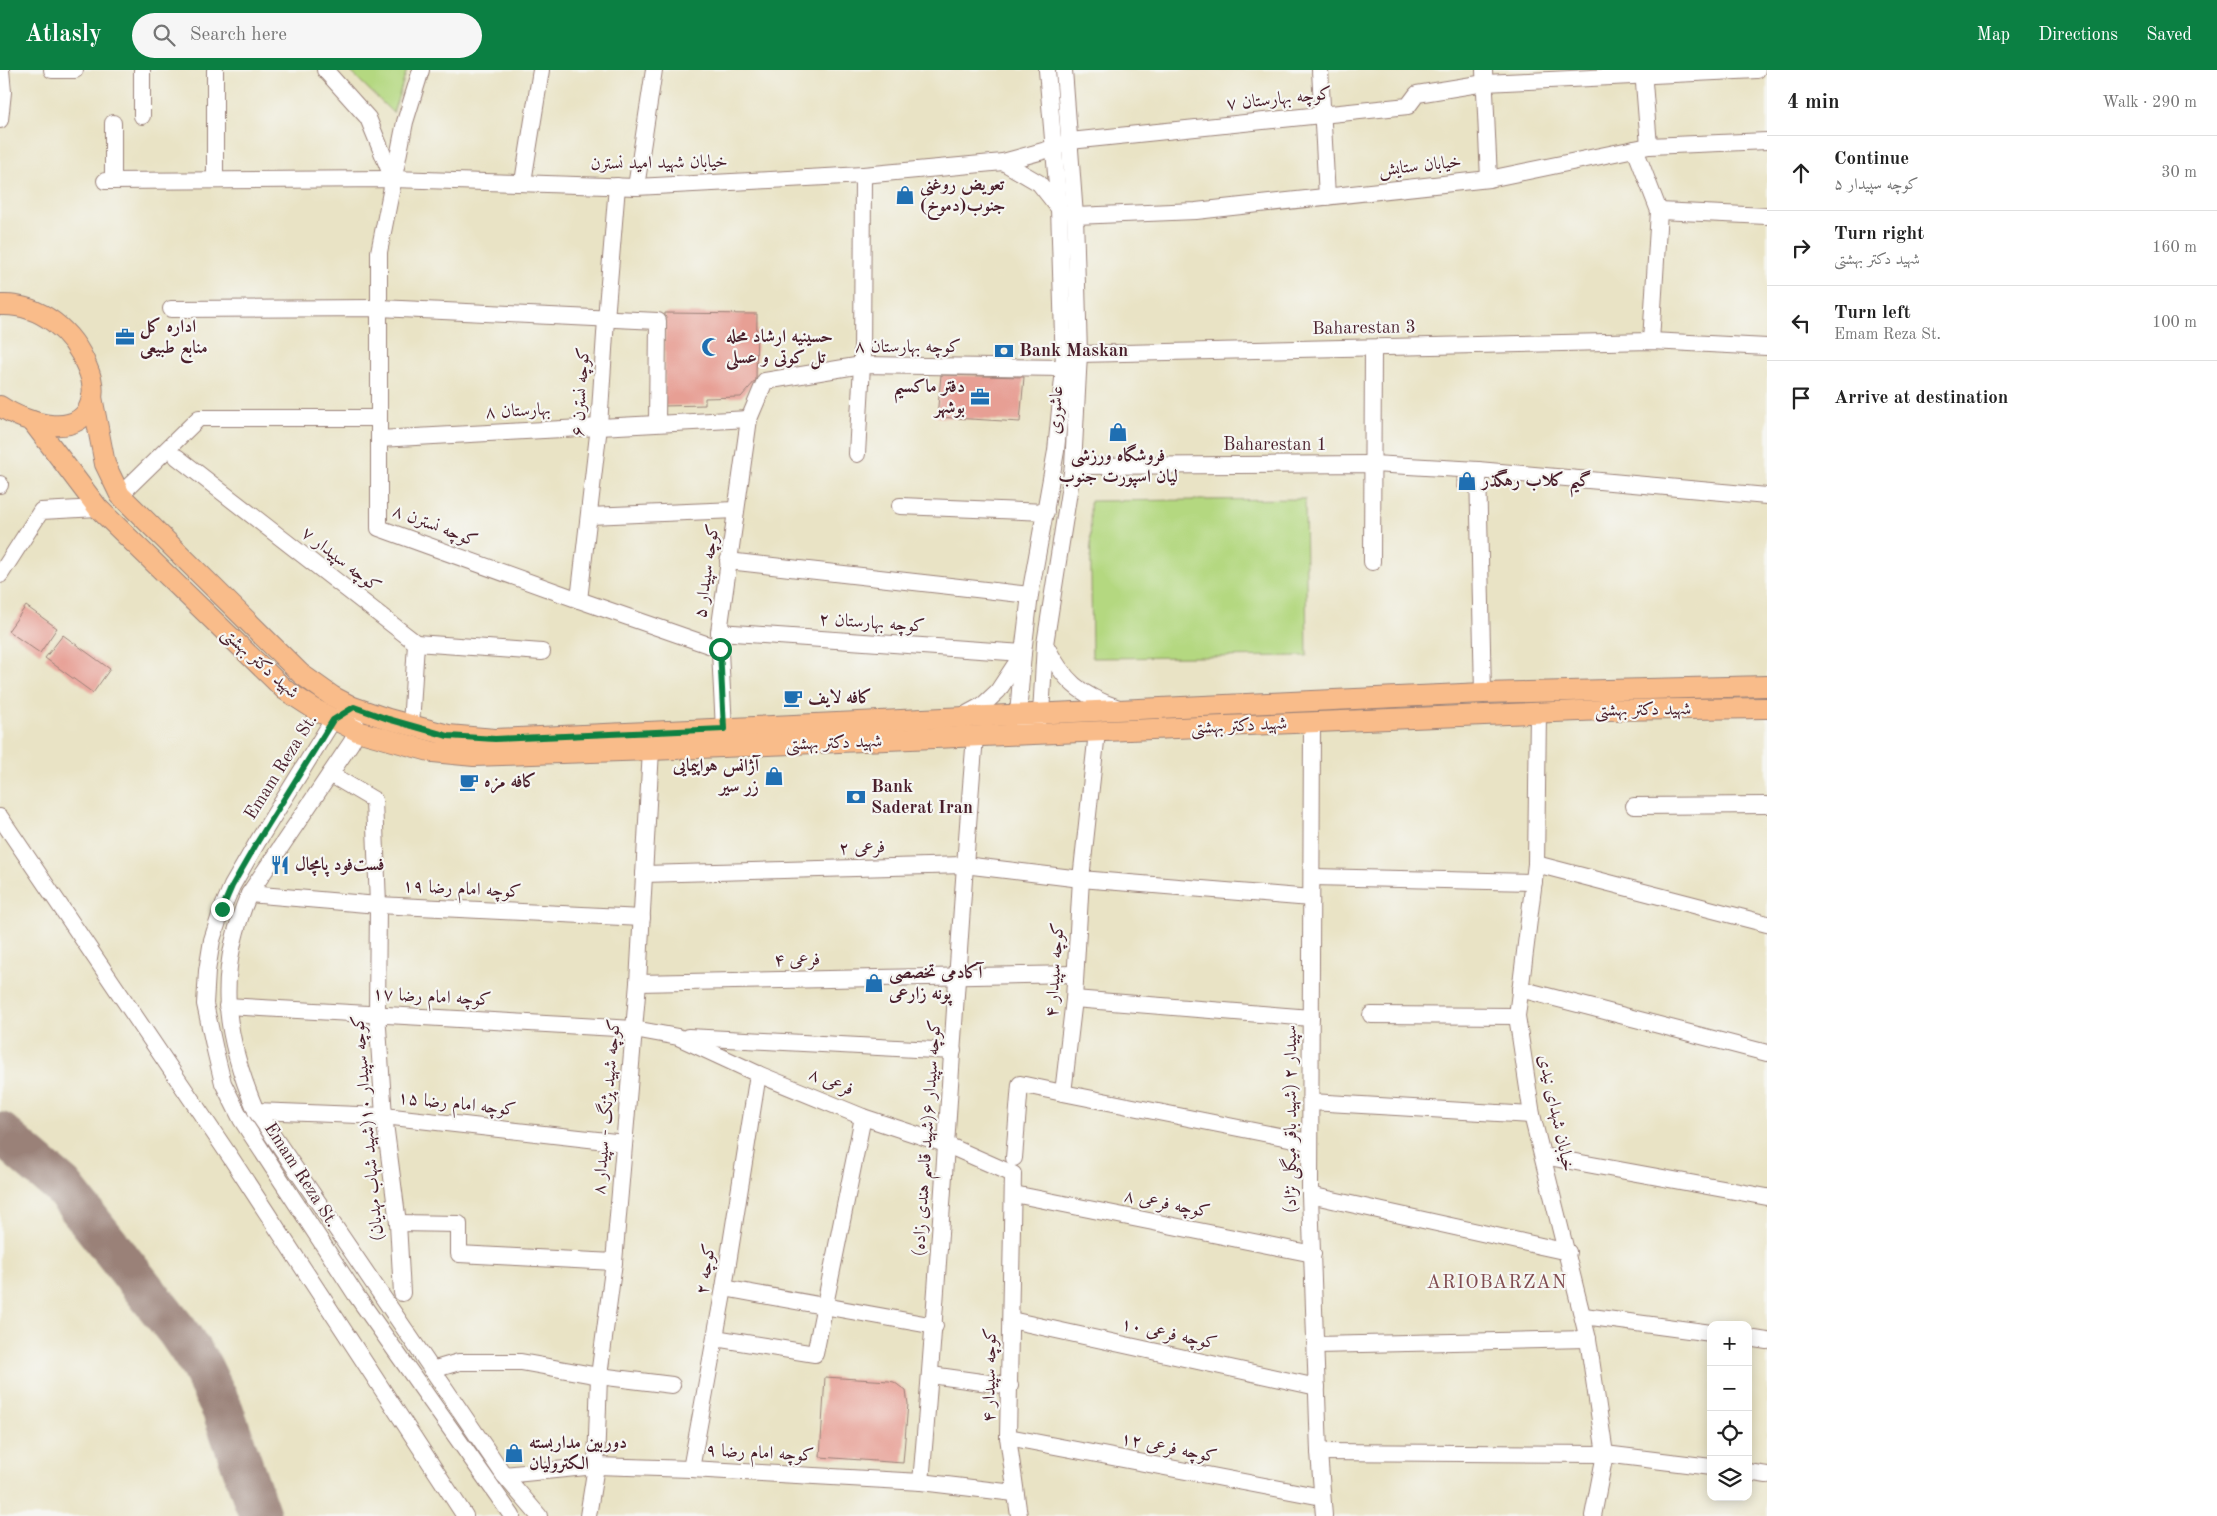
<!DOCTYPE html>
<html lang="en">
<head>
<meta charset="utf-8">
<style>
  :root { --surface:#fff; --page:#f6f6f6; --text:#222; --muted:#767676; --line:#e0e0e0; --accent:#0b8043 }
  body { margin:0; font-family:"Old Standard TT",Amiri,serif; background:var(--page); color:var(--text) }
  .controls { position:absolute; right:15px; bottom:15px; display:grid; overflow:hidden; border-radius:10px; box-shadow:0 2px 12px #0003 }
  .controls button { width:45px; height:45px; display:grid; place-items:center; padding:0; border:0; border-bottom:1px solid var(--line); background:var(--surface); color:var(--text); font:25px sans-serif }
  .stop { position:absolute; width:15px; height:15px; margin:-11px; border:4px solid #0b8043; border-radius:50%; background:#fff }
  .stop.end { background:#0b8043; border-color:#fff; box-shadow:0 1px 5px #0008 }
  .list { margin:0; padding:0; list-style:none }
  h2 { display:flex; justify-content:space-between; align-items:center; height:65px; margin:0; padding:0 20px; font-size:21px }
  h2 small { font-size:16px; font-weight:400; color:var(--muted) }
  .list li { display:grid; grid-template-columns:32px 1fr auto; gap:15px; align-items:center; box-sizing:border-box; height:75px; padding:0 20px; border-top:1px solid var(--line) }
  .list b { display:block; font-size:19px; white-space:nowrap }
  .list p { margin:0; font-size:16px; white-space:nowrap; color:var(--muted) }
  .list em { font-size:16px; font-style:normal; color:var(--muted) }
  .icon { flex:none; width:28px; height:28px; fill:none; stroke:currentColor; stroke-width:2; stroke-linecap:round; stroke-linejoin:round }
  .map { position:relative; flex:none; width:1767px; height:1446px; overflow:hidden }
  header { display:flex; align-items:center; gap:30px; box-sizing:border-box; height:70px; padding:0 25px; background:var(--accent); color:#fff }
  header strong { font-size:24px }
  nav { display:flex; gap:28px; margin-inline-start:auto; font-size:18px }
  .search { width:350px; height:45px; background:var(--page); display:flex; align-items:center; gap:12px; box-sizing:border-box; padding:0 18px; border-radius:28px; color:var(--muted); font-size:19px }
  main { display:flex }
  aside { flex:1; background:var(--surface) }
  .map>svg:first-child { display:block }
  .green { fill:#b4d880; stroke:#7f7c56 }
  .lines { fill:none; stroke-linecap:round; stroke-linejoin:round }
  .taxiway { stroke:#9a8178; stroke-width:42 }
  .building { fill:#e79f94 }
  .minor-casing { stroke:#9a8178; stroke-width:18 }
  .major-casing { stroke:#9a8178; stroke-width:22 }
  .minor { stroke:#fff; stroke-width:16 }
  .major { stroke:#f9bc8a; stroke-width:20 }
  .route { stroke:#0b8043; stroke-width:6 }
  .labels { text-anchor:middle; dominant-baseline:central; stroke-width:4.5; stroke-linejoin:round; paint-order:stroke }
  .street-label { font-size:18px; fill:#4a1f2b; stroke:#f6f6f2 }
  .poi-label { font-size:18px; font-weight:bold; fill:#4a1f2b; stroke:#f6f6f2; text-anchor:start }
  .neighbourhood-label { font-size:19px; letter-spacing:1px; fill:#814c50; stroke:#f6f6f2 }
</style>
</head>
<body>
<header>
<strong>Atlasly</strong>
<div class="search"><svg class="icon" aria-label="search" viewBox="0 0 24 24"><circle cx="10" cy="10" r="6"/><path d="M15 15l6 6"/></svg>Search here</div>
<nav><a>Map</a><a>Directions</a><a>Saved</a></nav>
</header>
<main>
<div class="map">
<svg width="1767" height="1446" viewBox="0 0 1767 1446">
  <rect width="100%" height="100%" fill="#f6f6f2"/>
  <filter id="ink" filterUnits="userSpaceOnUse"><feTurbulence type="fractalNoise" baseFrequency=".02" numOctaves="2"/><feDisplacementMap in="SourceGraphic" scale="10" xChannelSelector="R" yChannelSelector="G"/><feConvolveMatrix kernelMatrix="1 2 1 2 8 2 1 2 1" color-interpolation-filters="sRGB"/></filter>
  <filter id="wash" filterUnits="userSpaceOnUse"><feTurbulence type="fractalNoise" baseFrequency=".0096" numOctaves="4" result="noise"/><feDisplacementMap in="SourceGraphic" scale="20" xChannelSelector="R" yChannelSelector="G"/><feGaussianBlur stdDeviation="1.12" result="paint"/><feColorMatrix in="noise" values="0 0 0 0 0 0 0 0 0 0 0 0 0 0 0 0 0 1.4 0 .05"/><feComposite in="paint" operator="in"/></filter>
  <g filter="url(#wash)">
    <rect width="100%" height="100%" fill="#e9e3c5"/>
    <!-- green -->
    <g class="green">
      <polygon points="349,0 407,0 393,43"/>
      <polygon points="1305,429 1307,586 1092,588 1090,431"/>
    </g>
    <g class="lines">
      <!-- taxiway -->
      <polyline class="taxiway" points="0,1063 63,1117 178,1262 201,1296 223,1341 260,1446"/>
    </g>
    <g id="blocks">
      <!-- building -->
      <g class="building">
        <polygon points="665,243 757,244 756,310 741,327 705,328 705,335 664,336"/>
        <polygon points="941,305 1024,307 1020,352 937,347"/>
        <polygon points="1457,403 1476,405 1476,419 1457,418"/>
        <polygon points="26,536 57,558 40,583 8,561"/>
        <polygon points="63,565 110,599 93,623 45,588"/>
        <polygon points="825,1307 889,1311 894,1312 906,1321 908,1334 903,1393 820,1387"/>
      </g>
    </g>
  </g>
  <g filter="url(#ink)">
    <use href="#blocks" fill-opacity="0" stroke="#9a8178" stroke-width="1"/>
    <g class="lines">
      <!-- minor casing -->
      <g class="minor-casing">
        <g id="minor">
          <polyline points="52,0 75,0"/>
          <polyline points="142,0 142,46"/>
          <polyline points="215,0 215,110"/>
          <polyline points="325,0 368,48 393,109"/>
          <polyline points="421,0 405,52 379,182 379,458 579,530 720,579"/>
          <path d="M 1064,0 L 1075,146 L 1079,284 L 1073,396 L 1045,574 C 1064,611 1079,625 1119,638"/>
          <polyline points="1320,0 1327,127"/>
          <polyline points="1484,0 1489,109"/>
          <polyline points="1643,0 1649,76"/>
          <polyline points="0,50 3,22 1,0"/>
          <polyline points="113,53 113,111"/>
          <polyline points="1635,79 1659,141 1651,271"/>
          <polyline points="1003,92 1039,113 1058,137"/>
          <polyline points="105,111 393,109 636,117 863,105 1003,92 1054,78 1070,71 1408,36 1417,24 1485,13 1757,0"/>
          <polyline points="523,112 541,0"/>
          <polyline points="636,117 654,0"/>
          <polyline points="1659,141 1767,146"/>
          <polyline points="1075,146 1196,141 1489,109 1649,76 1767,71"/>
          <polyline points="171,239 379,238 658,251 657,353"/>
          <polyline points="1079,284 1651,271 1767,277"/>
          <polyline points="379,369 749,349"/>
          <polyline points="857,384 862,295 863,105"/>
          <polyline points="177,387 416,573 411,656"/>
          <polyline points="1073,396 1373,394 1478,400 1767,426"/>
          <polyline points="1478,400 1483,623"/>
          <polyline points="0,415 0,414"/>
          <polyline points="120,425 199,348 379,348"/>
          <polyline points="900,436 1046,442"/>
          <polyline points="589,446 736,440"/>
          <polyline points="728,491 1030,525"/>
          <polyline points="1372,492 1373,278"/>
          <polyline points="0,505 41,441 98,438"/>
          <polyline points="579,530 599,356 606,249 617,116"/>
          <polyline points="719,562 1023,583 1018,645 1024,654"/>
          <polyline points="416,573 542,582"/>
          <polyline points="1538,643 1536,794 1517,946 1532,1045 1588,1269 1605,1384 1593,1446"/>
          <polyline points="343,644 333,650 258,771 232,816 222,839 212,870 207,901 205,934 215,980 223,1013 241,1049 356,1225 512,1446"/>
          <polyline points="961,647 983,635 998,621 1023,583 1030,525 1056,381 1064,298 1059,138 1047,0"/>
          <path d="M 355,649 L 357,661 L 351,673 L 249,824 C 216,902 223,963 256,1041 L 504,1405 L 539,1446"/>
          <polyline points="1312,652 1310,1125 1319,1382 1324,1446"/>
          <polyline points="1036,654 1041,644 1045,574"/>
          <polyline points="724,659 719,562 749,349 765,311 862,295 1064,298"/>
          <polyline points="330,704 374,730 378,835 377,943 384,1046 398,1153 402,1223"/>
          <polyline points="1634,736 1767,735"/>
          <polyline points="0,747 231,1088 465,1446"/>
          <polyline points="1536,794 1767,854"/>
          <polyline points="644,804 964,795 1081,809 1311,828"/>
          <polyline points="1312,807 1534,812"/>
          <polyline points="249,824 378,835 642,848"/>
          <polyline points="638,913 1075,904"/>
          <polyline points="1520,919 1767,983"/>
          <polyline points="1074,929 1311,948"/>
          <polyline points="227,936 634,959 678,967 758,1004 863,1047 945,1074 1013,1104 1008,1367 1019,1446"/>
          <polyline points="1371,945 1517,946"/>
          <polyline points="688,967 953,981"/>
          <polyline points="1063,1023 1309,1072"/>
          <polyline points="1311,1032 1532,1045"/>
          <polyline points="256,1041 384,1046 624,1073"/>
          <polyline points="1543,1086 1767,1127"/>
          <polyline points="1014,1088 1020,1014 1063,1023 1074,929 1081,809 1097,662"/>
          <polyline points="1014,1124 1313,1184"/>
          <polyline points="1310,1125 1568,1182"/>
          <polyline points="398,1153 459,1154 459,1184 614,1192"/>
          <polyline points="724,1218 935,1256"/>
          <polyline points="1584,1246 1711,1263"/>
          <polyline points="1011,1250 1317,1317"/>
          <polyline points="715,1268 815,1284 863,1047"/>
          <polyline points="1748,1268 1767,1271"/>
          <polyline points="1316,1275 1588,1269"/>
          <polyline points="432,1300 459,1292 521,1292 599,1306 672,1315"/>
          <polyline points="931,1305 1010,1316"/>
          <polyline points="1008,1367 1322,1427"/>
          <polyline points="1319,1382 1605,1384 1711,1397"/>
          <polyline points="691,1399 724,1218 758,1004"/>
          <polyline points="1748,1402 1767,1405"/>
          <polyline points="504,1405 596,1396 691,1399 921,1412 1014,1423"/>
          <path d="M 921,1412 C 943,1164 954,915 975,667"/>
          <polyline points="588,1446 596,1396 599,1306 614,1192 638,913 651,680"/>
        </g>
      </g>
      <!-- major casing -->
      <g class="major-casing">
        <g id="major">
          <path d="M 0,235 C 40,233 73,261 87,297 C 91,306 94,317 92,327 C 85,373 25,353 0,336"/>
          <polyline points="92,327 105,394 120,425 301,604 332,626 353,637 388,649 448,665 495,669 1483,623 1767,616"/>
          <polyline points="32,351 98,438 285,620 316,640 357,661 433,682 474,686 651,680 1604,640 1767,638"/>
        </g>
      </g>
      <!-- minor -->
      <use href="#minor" class="minor"/>
      <!-- major -->
      <use href="#major" class="major"/>
    </g>
  </g>
  <g class="lines" filter="url(#ink)">
    <!-- route -->
    <polyline class="route" points="222,839 232,816 258,771 333,650 354,637 388,649 448,666 495,669 724,659 720,579"/>
  </g>
  <!-- icons -->
  <defs>
    <g id="shop-bare" transform="scale(1.5)"><path d="M-5-2.5h2.3a2.7 3.5 0 0 1 5.4 0H5L5.5 6h-11ZM-1.5-2.5h3a1.5 2.3 0 0 0-3 0Z" fill="#1f6fb2" stroke="#f6f6f2" stroke-width="2.5" paint-order="stroke"/></g>
    <g id="office-bare" transform="scale(1.5)"><path d="M-6-3h4V-5.5h4V-3h4V5H-6ZM-1-4.5V-3h2v-1.5ZM-6 0V1H6V0Z" fill="#1f6fb2" stroke="#f6f6f2" stroke-width="2.5" paint-order="stroke"/></g>
    <g id="mosque-bare" transform="scale(1.5)"><path d="M3.5-4.9A6 6 0 1 0 3.5 4.9A5 5 0 1 1 3.5-4.9Z" fill="#1f6fb2" stroke="#f6f6f2" stroke-width="2.5" paint-order="stroke"/></g>
    <g id="bank-bare" transform="scale(1.5)"><path d="M-6-4H6V4H-6ZM0-2.3a2.3 2.3 0 1 0 0 4.6a2.3 2.3 0 1 0 0-4.6Z" fill="#1f6fb2" stroke="#f6f6f2" stroke-width="2.5" paint-order="stroke"/></g>
    <g id="cafe-bare" transform="scale(1.5)"><path d="M-5.5-4.5H6V0H3Q3 3.5 0 3.5H-2.5Q-5.5 3.5-5.5 0ZM3-3.2v2h1.7v-2ZM-6 4.5H4V6H-6Z" fill="#1f6fb2" stroke="#f6f6f2" stroke-width="2.5" paint-order="stroke"/></g>
    <g id="restaurant-bare" transform="scale(1.5)"><path d="M-5-6h1v4h1v-4h1v4h1v-4h1v5L-1.5 .5V6h-2V.5L-5-1ZM5-6V6H3V1.5H1.5Q1.5-4 5-6Z" fill="#1f6fb2" stroke="#f6f6f2" stroke-width="2.5" paint-order="stroke"/></g>
  </defs>
  <g fill-rule="evenodd">
    <use href="#shop-bare" x="905" y="125"/>
    <use href="#office-bare" x="125" y="267"/>
    <use href="#mosque-bare" x="711" y="277"/>
    <use href="#bank-bare" x="1004" y="281"/>
    <use href="#office-bare" x="980" y="327"/>
    <use href="#shop-bare" x="1118" y="362"/>
    <use href="#shop-bare" x="1467" y="411"/>
    <use href="#cafe-bare" x="793" y="628"/>
    <use href="#shop-bare" x="774" y="706"/>
    <use href="#cafe-bare" x="469" y="712"/>
    <use href="#bank-bare" x="856" y="727"/>
    <use href="#restaurant-bare" x="280" y="795"/>
    <use href="#shop-bare" x="874" y="913"/>
    <use href="#shop-bare" x="514" y="1383"/>
  </g>
  <g class="labels">
    <!-- street labels -->
    <g class="street-label">
      <text transform="translate(1279 29) rotate(-6)">کوچه بهارستان ۷</text>
      <text transform="translate(659 93) rotate(-1)">خیابان شهید امید نسترن</text>
      <text transform="translate(1420 96) rotate(-6)">خیابان ستایش</text>
      <text transform="translate(1364 258) rotate(-1)">Baharestan 3</text>
      <text x="908" y="277">کوچه بهارستان ۸</text>
      <text transform="translate(581 322) rotate(-86)">کوچه نسترن ۶</text>
      <text transform="translate(1056 340) rotate(-87)">عاشوری</text>
      <text transform="translate(518 341) rotate(-3)">بهارستان ۸</text>
      <text x="1275" y="375">Baharestan 1</text>
      <text transform="translate(435 456) rotate(21)">کوچه نسترن ۸</text>
      <text transform="translate(341 490) rotate(38)">کوچه سپیدار ۷</text>
      <text transform="translate(707 501) rotate(-82)">کوچه سپیدار ۵</text>
      <text transform="translate(872 553) rotate(4)">کوچه بهارستان ۲</text>
      <text transform="translate(260 593) rotate(42)">شهید دکتر بهشتی</text>
      <text transform="translate(1643 640) rotate(-1)">شهید دکتر بهشتی</text>
      <text transform="translate(1239 656) rotate(-3)">شهید دکتر بهشتی</text>
      <text transform="translate(834 673) rotate(-2)">شهید دکتر بهشتی</text>
      <text transform="translate(281 697) rotate(-58)">Emam Reza St.</text>
      <text transform="translate(862 778) rotate(-2)">فرعی ۲</text>
      <text transform="translate(462 819) rotate(3)">کوچه امام رضا ۱۹</text>
      <text transform="translate(797 890) rotate(-1)">فرعی ۴</text>
      <text transform="translate(1055 900) rotate(-86)">کوچه سپیدار ۴</text>
      <text transform="translate(432 927) rotate(3)">کوچه امام رضا ۱۷</text>
      <text transform="translate(831 1012) rotate(22)">فرعی ۸</text>
      <text transform="translate(457 1034) rotate(6)">کوچه امام رضا ۱۵</text>
      <text transform="translate(607 1037) rotate(-85)">کوچه شهید پژنگ - سپیدار ۸</text>
      <text transform="translate(1556 1043) rotate(78)">خیابان شهدای نیدی</text>
      <text transform="translate(1291 1049) rotate(-90)">سپیدار ۲ (شهید باقر میگلی نژاد)</text>
      <text transform="translate(368 1058) rotate(-95)">کوچه سپیدار ۱۰(شهید شهاب مهدیان)</text>
      <text transform="translate(927 1068) rotate(-86)">کوچه سپیدار ۶(شهید قاسم هندی زاده)</text>
      <text transform="translate(301 1105) rotate(57)">Emam Reza St.</text>
      <text transform="translate(1167 1134) rotate(11)">کوچه فرعی ۸</text>
      <text transform="translate(706 1199) rotate(-81)">کوچه ۲</text>
      <text transform="translate(1169 1264) rotate(12)">کوچه فرعی ۱۰</text>
      <text transform="translate(990 1305) rotate(-89)">کوچه سپیدار ۴</text>
      <text transform="translate(1169 1378) rotate(11)">کوچه فرعی ۱۲</text>
      <text transform="translate(760 1383) rotate(3)">کوچه امام رضا ۹</text>
    </g>
    <!-- poi labels -->
    <g class="poi-label">
      <text x="920" y="115">تعويض روغنی<tspan x="920" dy="21">جنوب(دموخ)</tspan></text>
      <text x="140" y="257">اداره کل<tspan x="140" dy="21">منابع طبیعی</tspan></text>
      <text x="726" y="267">حسینیه ارشاد محله<tspan x="726" dy="21">تل کوتی و عسلی</tspan></text>
      <text x="1019" y="281">Bank Maskan</text>
      <text x="965" y="317" text-anchor="end">دفتر ماکسیم<tspan x="965" dy="21">بوشهر</tspan></text>
      <text x="1118" y="386" text-anchor="middle">فروشگاه ورزشی<tspan x="1118" dy="21">لیان اسپورت جنوب</tspan></text>
      <text x="1482" y="411">گیم کلاب رهگذر</text>
      <text x="808" y="628">کافه لایف</text>
      <text x="759" y="696" text-anchor="end">آژانس هواپیمایی<tspan x="759" dy="21">زر سیر</tspan></text>
      <text x="484" y="712">کافه مزه</text>
      <text x="871" y="717">Bank<tspan x="871" dy="21">Saderat Iran</tspan></text>
      <text x="295" y="795">فست‌فود پامچال</text>
      <text x="889" y="903">آکادمی تخصصی<tspan x="889" dy="21">پونه زارعی</tspan></text>
      <text x="529" y="1373">دوربین مداربسته<tspan x="529" dy="21">الکترولیان</tspan></text>
    </g>
    <!-- neighbourhood labels -->
    <g class="neighbourhood-label">
      <text x="1497" y="1213">ARIOBARZAN</text>
    </g>
  </g>
</svg>
<div class="controls">
<button>+</button>
<button>−</button>
<button><svg class="icon" aria-label="locate" viewBox="0 0 24 24"><circle cx="12" cy="12" r="6"/><path d="M12 2v4M12 18v4M2 12h4M18 12h4"/></svg></button>
<button><svg class="icon" aria-label="layers" viewBox="0 0 24 24"><path d="M12 4l9 5-9 5-9-5zM3 14l9 5 9-5"/></svg></button>
</div>
<div class="stop" style="left:720px;top:579px"></div>
<div class="stop end" style="left:222px;top:839px"></div>
</div>
<aside>
<h2>4 min<small>Walk · 290 m</small></h2>
<ul class="list">
<li><svg class="icon" aria-label="ahead" viewBox="0 0 24 24"><path d="M12 20V5M6 11l6-6 6 6"/></svg><div><b>Continue</b><p>کوچه سپیدار ۵</p></div><em>30 m</em></li>
<li><svg class="icon" aria-label="right" viewBox="0 0 24 24"><path d="M7 20v-9h11M14 6l5 5-5 5"/></svg><div><b>Turn right</b><p>شهید دکتر بهشتی</p></div><em>160 m</em></li>
<li><svg class="icon" aria-label="left" viewBox="0 0 24 24"><path d="M17 20v-9H6M10 6l-5 5 5 5"/></svg><div><b>Turn left</b><p>Emam Reza St.</p></div><em>100 m</em></li>
<li><svg class="icon" aria-label="arrive" viewBox="0 0 24 24"><path d="M6 21V4h12l-3 4 3 4H6"/></svg><div><b>Arrive at destination</b></div></li>
</ul>
</aside>
</main>
</body>
</html>
